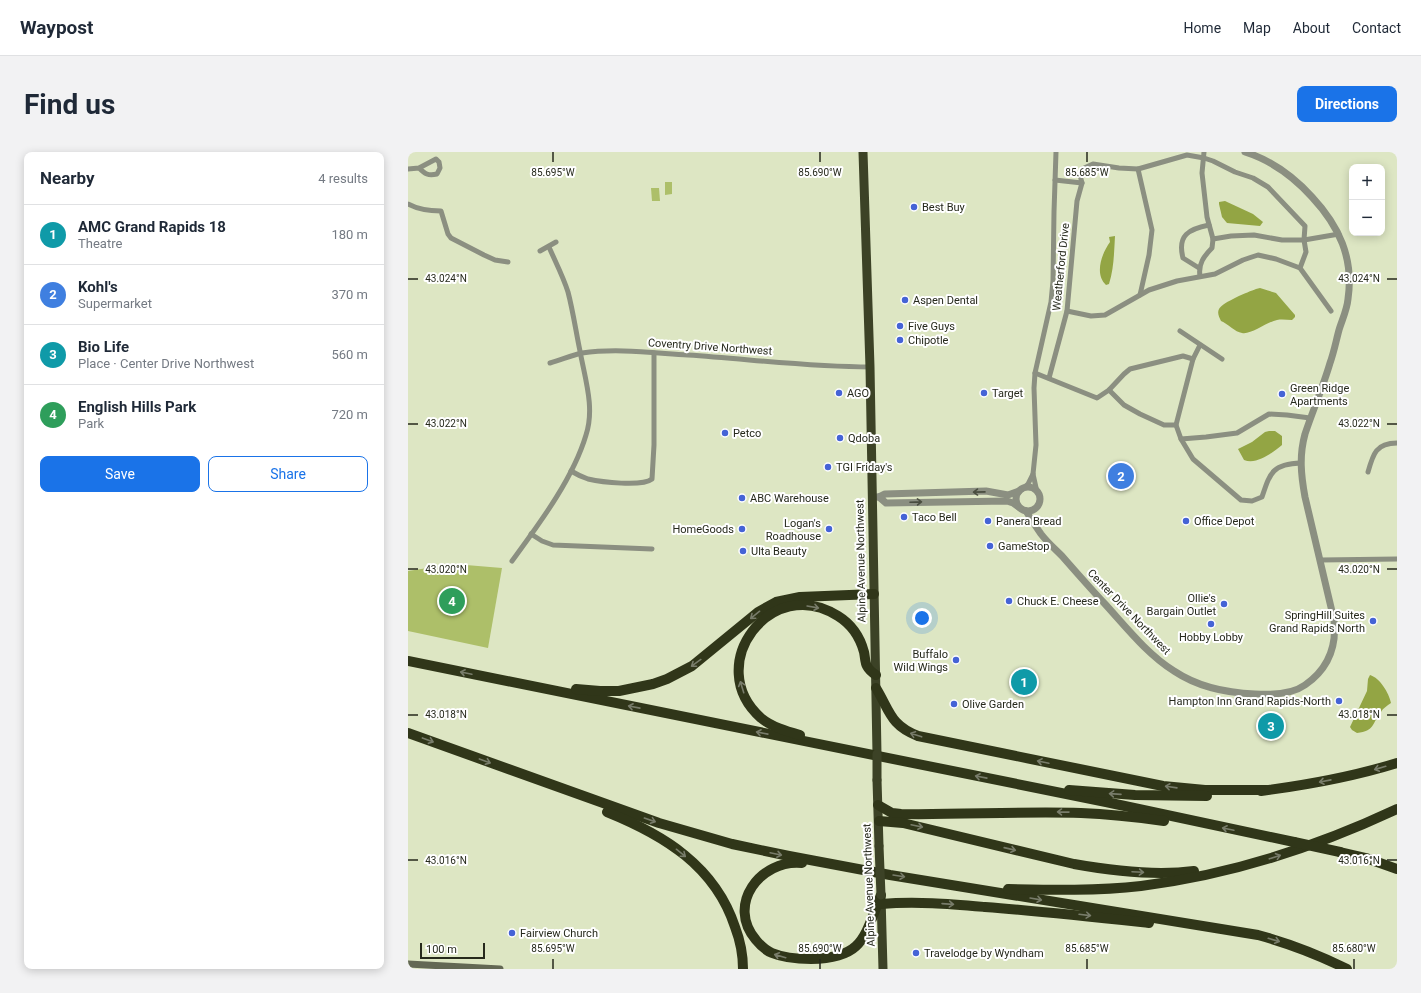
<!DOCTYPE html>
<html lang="en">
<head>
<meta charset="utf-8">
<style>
  :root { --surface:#fff; --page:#f2f2f3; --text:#1f2937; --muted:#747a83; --line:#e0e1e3; --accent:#1a73e8 }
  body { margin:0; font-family:Roboto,sans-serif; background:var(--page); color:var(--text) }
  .controls { position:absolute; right:12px; top:12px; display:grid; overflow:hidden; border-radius:8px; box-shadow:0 2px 10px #0003 }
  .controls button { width:36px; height:36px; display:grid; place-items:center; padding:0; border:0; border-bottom:1px solid var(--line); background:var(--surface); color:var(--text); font:20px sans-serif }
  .scale { position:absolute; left:12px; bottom:10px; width:65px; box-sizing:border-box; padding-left:4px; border:2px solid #26291c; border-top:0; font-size:11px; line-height:14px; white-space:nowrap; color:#26291c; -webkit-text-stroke:3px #fff; paint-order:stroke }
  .you { position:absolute; left:514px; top:466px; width:14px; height:14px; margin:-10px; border:3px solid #fff; border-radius:50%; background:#1a73e8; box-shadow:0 0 0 6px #1a73e833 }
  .badge { display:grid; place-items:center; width:26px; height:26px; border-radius:50%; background:var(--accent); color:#fff; font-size:13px; font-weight:700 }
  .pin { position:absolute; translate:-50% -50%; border:2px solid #fff; box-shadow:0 1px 4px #0006 }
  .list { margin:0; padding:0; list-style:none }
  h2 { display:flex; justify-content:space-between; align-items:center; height:52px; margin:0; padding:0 16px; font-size:17px }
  h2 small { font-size:13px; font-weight:400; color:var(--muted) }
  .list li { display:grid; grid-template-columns:26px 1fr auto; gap:12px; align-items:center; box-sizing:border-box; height:60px; padding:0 16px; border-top:1px solid var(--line) }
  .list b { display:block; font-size:15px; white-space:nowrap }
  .list p { margin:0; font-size:13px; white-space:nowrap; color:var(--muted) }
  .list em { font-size:13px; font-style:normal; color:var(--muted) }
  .actions { display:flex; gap:8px; padding:12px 16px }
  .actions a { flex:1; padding:9px 0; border:1px solid var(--accent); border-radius:8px; text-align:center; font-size:14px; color:var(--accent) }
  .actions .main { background:var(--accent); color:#fff }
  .map { position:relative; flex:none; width:989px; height:817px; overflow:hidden; border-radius:8px }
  header { display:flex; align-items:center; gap:24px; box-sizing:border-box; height:56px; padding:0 20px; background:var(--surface); border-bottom:1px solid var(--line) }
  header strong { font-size:19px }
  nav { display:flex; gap:22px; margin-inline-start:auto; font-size:14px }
  .intro { display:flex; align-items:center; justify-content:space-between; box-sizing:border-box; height:96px; padding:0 24px }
  h1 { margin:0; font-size:28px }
  .button { padding:10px 18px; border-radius:8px; background:var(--accent); color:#fff; font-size:14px; font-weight:700 }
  main { display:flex; gap:24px; padding:0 24px }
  aside { flex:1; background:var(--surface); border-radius:8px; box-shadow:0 2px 10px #0003 }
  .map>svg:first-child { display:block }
  .green { fill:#adbf69 }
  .water { fill:#93a544 }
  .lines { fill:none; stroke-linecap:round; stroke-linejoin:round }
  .minor { stroke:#8b8f81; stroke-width:5 }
  .tertiary { stroke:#8b8f81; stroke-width:7 }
  .secondary { stroke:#636854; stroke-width:7 }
  .trunk { stroke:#3c4226; stroke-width:9 }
  .motorway { stroke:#303619; stroke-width:10 }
  .trunk-bridge { stroke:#3c4226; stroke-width:9 }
  .motorway-bridge { stroke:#303619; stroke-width:10 }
  .oneway { stroke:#494d3f }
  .oneway2 { stroke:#787c6a }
  .ticks { fill:none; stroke:#26291c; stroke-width:1.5 }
  .poi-dot { fill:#4563d6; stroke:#fff; stroke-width:1.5 }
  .labels { text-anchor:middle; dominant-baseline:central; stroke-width:4; stroke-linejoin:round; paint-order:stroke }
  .poi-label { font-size:11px; fill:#26291c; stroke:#fff; text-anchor:start }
  .street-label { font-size:11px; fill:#26291c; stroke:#fff }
  .ticks-label { font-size:10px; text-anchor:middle; fill:#26291c; stroke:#fff; stroke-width:4; stroke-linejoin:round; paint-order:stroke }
</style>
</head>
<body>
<header>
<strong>Waypost</strong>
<nav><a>Home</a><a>Map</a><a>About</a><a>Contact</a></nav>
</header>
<div class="intro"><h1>Find us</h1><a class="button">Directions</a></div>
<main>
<aside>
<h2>Nearby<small>4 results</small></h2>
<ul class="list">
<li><span class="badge" style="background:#0f9aa8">1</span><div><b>AMC Grand Rapids 18</b><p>Theatre</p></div><em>180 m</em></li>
<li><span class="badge" style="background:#3f7fe0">2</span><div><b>Kohl's</b><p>Supermarket</p></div><em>370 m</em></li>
<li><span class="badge" style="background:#0f9aa8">3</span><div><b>Bio Life</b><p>Place · Center Drive Northwest</p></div><em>560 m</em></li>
<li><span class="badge" style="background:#2e9e5b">4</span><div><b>English Hills Park</b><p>Park</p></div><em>720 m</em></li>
</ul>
<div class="actions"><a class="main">Save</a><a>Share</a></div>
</aside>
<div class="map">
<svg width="989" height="817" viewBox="0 0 989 817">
  <rect width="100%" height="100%" fill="#dde6c3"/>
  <!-- green -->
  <g class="green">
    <polygon points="257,30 264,30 264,42 257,43"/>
    <polygon points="243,36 251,36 252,49 244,49"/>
    <polygon points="46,412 94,416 80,496 0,479 0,419"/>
  </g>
  <!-- water -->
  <g class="water">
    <polygon points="817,49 845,62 855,70 852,74 819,71 814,65 811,52 811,50"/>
    <path d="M 707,84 C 706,101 706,116 701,132 L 698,133 C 686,122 694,101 702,90 L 701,85 Z"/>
    <path d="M 852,136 L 868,141 L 887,163 L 887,165 L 884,168 C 879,168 874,167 869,168 C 859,170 843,183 834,181 C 827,180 820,172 813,169 C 811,165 809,161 811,157 C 815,150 840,140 848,137 Z"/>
    <path d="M 861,279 L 867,279 L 874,284 L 874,293 C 864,301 849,313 836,308 L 830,297 L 844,290 L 857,280 Z"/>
    <path d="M 962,523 C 972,526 981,541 983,551 C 979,554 975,556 973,560 C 964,571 967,579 949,581 L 944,578 L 942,575 L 959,539 L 960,527 Z"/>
  </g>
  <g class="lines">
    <!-- minor -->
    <g class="minor">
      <polyline points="796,0 794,21 799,65 805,87 823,84 846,83 874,88 896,88 931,82"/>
      <path d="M 0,17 L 11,16 L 28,7 L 31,10 L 32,16 L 29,22 C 20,24 17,22 11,16"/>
      <polyline points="730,17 744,78 741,103 732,143"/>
      <polyline points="674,31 672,23 674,17 685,12 711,16 730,17 779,3 796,6 805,9 827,20 845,26 860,35 897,74 896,88 898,100 892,116"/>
      <path d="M 0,52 C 11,58 21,59 33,59 L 40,82 L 43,86 L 76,103 L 87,108 L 100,110"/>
      <polyline points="132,99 148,90"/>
      <path d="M 791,116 L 775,106 C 769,83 781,77 801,73"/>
      <path d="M 792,124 C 790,112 796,104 804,96 L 805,87"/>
      <polyline points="659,159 683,164 697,163 741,138 769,129 807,122 835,108 850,103 868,107 892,116 923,159"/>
      <polyline points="772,179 814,207"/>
      <path d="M 792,193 L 785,207 L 768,273 L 773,287 L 785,307 L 833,348 L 844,349 L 854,345 C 862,321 864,312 893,311"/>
      <path d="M 142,211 C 153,208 164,203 174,201 C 209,196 246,201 280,203 C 341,207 401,215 462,215"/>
      <polyline points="627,221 689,246 701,238 716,222 722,217 775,204 785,207"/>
      <polyline points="641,226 659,159 669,49 674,31 647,28"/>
      <polyline points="701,238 716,253 732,262 756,273 768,273"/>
      <polyline points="773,287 798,285 829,281 861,262 879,263 902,266"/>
      <path d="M 163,319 C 168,322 174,325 180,327 C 193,330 234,335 244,327 L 246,293 L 246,201"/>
      <path d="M 960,320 C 965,302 968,291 989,291"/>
      <polyline points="615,337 620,332 625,322"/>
      <polyline points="629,340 625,322 628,293 626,236 627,221 643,150 645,129 646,60 648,0"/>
      <polyline points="123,382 134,389 145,393 244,397"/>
      <polyline points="913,408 989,407"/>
      <path d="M 104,409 C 131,372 165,327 178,283 C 187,256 177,227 172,199 C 168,180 165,159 160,140 C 155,124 147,109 141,95"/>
    </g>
    <!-- tertiary -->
    <g class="tertiary">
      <circle cx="620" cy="347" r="12"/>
      <polyline points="464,345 471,345 477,342 578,339 600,343 611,339"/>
      <polyline points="471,345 478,351 599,349 605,351 612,356"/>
      <path d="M 618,359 C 623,367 628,375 633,382 C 639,390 647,397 654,404 C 668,420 682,436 697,452 C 718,475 739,502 766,519 C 790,535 819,541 847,542 C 863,543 883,543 897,533 C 920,517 929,496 926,468 L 897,345 C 893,323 891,304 897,282 C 905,258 915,235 922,211 C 926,200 928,189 931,178 C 934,168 939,158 940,147 C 946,106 931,74 904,45 C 886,25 862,8 837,0"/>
    </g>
    <!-- secondary -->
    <polyline class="secondary" points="0,812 92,817"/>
    <!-- trunk -->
    <g class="trunk">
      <polyline points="455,0 462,215 469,602"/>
      <polyline points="469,628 471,694"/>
      <polyline points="473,744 475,817"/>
    </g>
    <!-- motorway -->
    <g class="motorway">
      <polyline points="0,509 698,650 886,690"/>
      <path d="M 468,536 C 482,559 482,573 510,584 L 755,634 L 797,638 L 858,638"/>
      <polyline points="168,537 192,539 211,539 245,532 259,527 284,514 350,460 368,450 392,445 466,442"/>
      <path d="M 0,581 L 251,671 L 324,692 L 381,704 L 482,723 L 850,783 C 883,792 909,802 939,817"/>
      <path d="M 392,583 C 378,579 364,575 353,566 C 294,514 363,421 430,464 C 443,472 452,485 456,500 C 457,504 457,511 459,514 C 461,518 465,521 468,523"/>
      <polyline points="661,638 727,643 799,644"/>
      <path d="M 853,639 C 899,633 944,625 989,611"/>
      <path d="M 470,653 L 484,661 L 493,662 C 553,663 613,659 673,661 C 701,662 728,665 756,669"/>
      <path d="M 199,660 C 256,683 307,714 327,775 C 332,788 335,803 335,817"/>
      <path d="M 471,669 L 495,671 L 666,712 C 705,719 746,724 786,719"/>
      <polyline points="932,700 958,706 989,717"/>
      <path d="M 394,711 C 352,707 318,753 348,788 C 352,793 357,798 364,801 C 376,806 390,807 403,807 C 456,806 456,785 473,743"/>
      <path d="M 600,737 C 644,738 689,739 733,734 C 822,723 908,695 989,657"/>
      <path d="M 473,752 C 508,749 542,752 577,755 C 632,759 686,765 741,771"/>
    </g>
    <!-- trunk-bridge -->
    <g class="trunk-bridge">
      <polyline points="469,602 469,628"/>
      <polyline points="471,694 473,743"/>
    </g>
    <!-- motorway-bridge -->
    <polyline class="motorway-bridge" points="886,690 932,700"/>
  </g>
  <!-- one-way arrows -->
  <defs><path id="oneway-shaft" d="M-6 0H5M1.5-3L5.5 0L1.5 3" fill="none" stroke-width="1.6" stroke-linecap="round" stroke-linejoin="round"/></defs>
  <g class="oneway">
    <use href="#oneway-shaft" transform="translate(571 340) rotate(179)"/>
    <use href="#oneway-shaft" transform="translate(508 350) rotate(-2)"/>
  </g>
  <g class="oneway2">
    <use href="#oneway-shaft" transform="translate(405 455) rotate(10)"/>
    <use href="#oneway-shaft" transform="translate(347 463) rotate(141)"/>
    <use href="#oneway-shaft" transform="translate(288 511) rotate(144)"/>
    <use href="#oneway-shaft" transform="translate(58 521) rotate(-168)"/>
    <use href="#oneway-shaft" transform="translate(334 535) rotate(-107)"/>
    <use href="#oneway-shaft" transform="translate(226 555) rotate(-169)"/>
    <use href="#oneway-shaft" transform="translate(354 581) rotate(-169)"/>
    <use href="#oneway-shaft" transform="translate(508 583) rotate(-162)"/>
    <use href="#oneway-shaft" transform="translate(20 588) rotate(20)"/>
    <use href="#oneway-shaft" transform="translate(77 609) rotate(20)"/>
    <use href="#oneway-shaft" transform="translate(635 610) rotate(-168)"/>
    <use href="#oneway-shaft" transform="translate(972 616) rotate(164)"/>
    <use href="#oneway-shaft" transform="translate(573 625) rotate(-169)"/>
    <use href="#oneway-shaft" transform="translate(917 629) rotate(169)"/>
    <use href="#oneway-shaft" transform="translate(763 635) rotate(-172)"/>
    <use href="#oneway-shaft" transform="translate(707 642) rotate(-176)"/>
    <use href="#oneway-shaft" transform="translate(655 660) rotate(-179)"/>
    <use href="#oneway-shaft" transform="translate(242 668) rotate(19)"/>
    <use href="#oneway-shaft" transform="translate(509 674) rotate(12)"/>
    <use href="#oneway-shaft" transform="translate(820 677) rotate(-168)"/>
    <use href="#oneway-shaft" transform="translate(602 697) rotate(13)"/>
    <use href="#oneway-shaft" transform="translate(273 701) rotate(39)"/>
    <use href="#oneway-shaft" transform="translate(368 702) rotate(12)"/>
    <use href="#oneway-shaft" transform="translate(867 705) rotate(-18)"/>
    <use href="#oneway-shaft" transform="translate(730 720) rotate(3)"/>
    <use href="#oneway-shaft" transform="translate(491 724) rotate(9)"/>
    <use href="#oneway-shaft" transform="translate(628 747) rotate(10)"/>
    <use href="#oneway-shaft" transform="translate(540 752) rotate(4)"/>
    <use href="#oneway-shaft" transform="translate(677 763) rotate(7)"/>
    <use href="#oneway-shaft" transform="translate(866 788) rotate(16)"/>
    <use href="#oneway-shaft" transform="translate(372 804) rotate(-164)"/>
  </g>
  <!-- ticks -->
  <path class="ticks" d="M 145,0 L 145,10M 412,0 L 412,10M 679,0 L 679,10M 0,127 L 10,127M 979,127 L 989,127M 0,272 L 10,272M 979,272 L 989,272M 0,417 L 10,417M 979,417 L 989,417M 0,563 L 10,563M 979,563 L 989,563M 0,708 L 10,708M 979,708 L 989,708M 145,807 L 145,817M 412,807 L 412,817M 679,807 L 679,817M 946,807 L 946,817"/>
  <!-- markers -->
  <g class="poi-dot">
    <circle cx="506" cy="55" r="4"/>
    <circle cx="497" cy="148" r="4"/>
    <circle cx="492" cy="174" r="4"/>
    <circle cx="492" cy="188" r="4"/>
    <circle cx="431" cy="241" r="4"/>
    <circle cx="576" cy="241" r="4"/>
    <circle cx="874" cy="242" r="4"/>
    <circle cx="317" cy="281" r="4"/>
    <circle cx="432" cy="286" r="4"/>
    <circle cx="420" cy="315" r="4"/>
    <circle cx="334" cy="346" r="4"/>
    <circle cx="496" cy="365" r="4"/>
    <circle cx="580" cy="369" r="4"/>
    <circle cx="778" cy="369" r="4"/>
    <circle cx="334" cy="377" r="4"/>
    <circle cx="421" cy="377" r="4"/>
    <circle cx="582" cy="394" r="4"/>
    <circle cx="335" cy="399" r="4"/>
    <circle cx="601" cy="449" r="4"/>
    <circle cx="816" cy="452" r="4"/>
    <circle cx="965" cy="469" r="4"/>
    <circle cx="803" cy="472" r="4"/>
    <circle cx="548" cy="508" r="4"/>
    <circle cx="931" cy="549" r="4"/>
    <circle cx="546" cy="552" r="4"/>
    <circle cx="104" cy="781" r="4"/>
    <circle cx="508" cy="801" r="4"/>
  </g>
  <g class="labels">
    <!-- poi labels -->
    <g class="poi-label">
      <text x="514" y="55">Best Buy</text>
      <text x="505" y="148">Aspen Dental</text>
      <text x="500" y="174">Five Guys</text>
      <text x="500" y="188">Chipotle</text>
      <text x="882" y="236">Green Ridge<tspan x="882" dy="13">Apartments</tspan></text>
      <text x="439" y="241">AGO</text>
      <text x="584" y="241">Target</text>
      <text x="325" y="281">Petco</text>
      <text x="440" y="286">Qdoba</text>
      <text x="428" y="315">TGI Friday's</text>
      <text x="342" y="346">ABC Warehouse</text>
      <text x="504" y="365">Taco Bell</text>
      <text x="588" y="369">Panera Bread</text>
      <text x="786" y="369">Office Depot</text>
      <text x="413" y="371" text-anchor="end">Logan's<tspan x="413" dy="13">Roadhouse</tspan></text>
      <text x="326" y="377" text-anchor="end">HomeGoods</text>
      <text x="590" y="394">GameStop</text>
      <text x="343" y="399">Ulta Beauty</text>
      <text x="808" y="446" text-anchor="end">Ollie's<tspan x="808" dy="13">Bargain Outlet</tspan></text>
      <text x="609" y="449">Chuck E. Cheese</text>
      <text x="957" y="463" text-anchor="end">SpringHill Suites<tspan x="957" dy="13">Grand Rapids North</tspan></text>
      <text x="803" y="485" text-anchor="middle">Hobby Lobby</text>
      <text x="540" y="502" text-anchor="end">Buffalo<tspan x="540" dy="13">Wild Wings</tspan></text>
      <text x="923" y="549" text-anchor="end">Hampton Inn Grand Rapids-North</text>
      <text x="554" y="552">Olive Garden</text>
      <text x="112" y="781">Fairview Church</text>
      <text x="516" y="801">Travelodge by Wyndham</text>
    </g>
    <!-- street labels -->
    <g class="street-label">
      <text transform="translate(653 115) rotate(-84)">Weatherford Drive</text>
      <text transform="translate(302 195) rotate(4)">Coventry Drive Northwest</text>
      <text transform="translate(453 409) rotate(-91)">Alpine Avenue Northwest</text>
      <text transform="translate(721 460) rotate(46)">Center Drive Northwest</text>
      <text transform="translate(461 733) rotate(-92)">Alpine Avenue Northwest</text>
    </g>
  </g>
  <g class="ticks-label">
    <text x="145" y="24">85.695°W</text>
    <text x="412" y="24">85.690°W</text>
    <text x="679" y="24">85.685°W</text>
    <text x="38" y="130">43.024°N</text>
    <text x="951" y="130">43.024°N</text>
    <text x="38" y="275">43.022°N</text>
    <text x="951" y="275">43.022°N</text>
    <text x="38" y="421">43.020°N</text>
    <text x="951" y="421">43.020°N</text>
    <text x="38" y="566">43.018°N</text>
    <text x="951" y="566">43.018°N</text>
    <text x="38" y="712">43.016°N</text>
    <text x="951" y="712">43.016°N</text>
    <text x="145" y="800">85.695°W</text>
    <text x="412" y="800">85.690°W</text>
    <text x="679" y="800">85.685°W</text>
    <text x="946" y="800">85.680°W</text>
  </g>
</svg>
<div class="controls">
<button>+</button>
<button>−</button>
</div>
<div class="scale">100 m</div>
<div class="you"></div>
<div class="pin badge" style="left:616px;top:530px;background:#0f9aa8">1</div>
<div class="pin badge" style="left:713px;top:324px;background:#3f7fe0">2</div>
<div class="pin badge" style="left:863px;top:574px;background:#0f9aa8">3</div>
<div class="pin badge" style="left:44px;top:449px;background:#2e9e5b">4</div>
</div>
</main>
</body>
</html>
